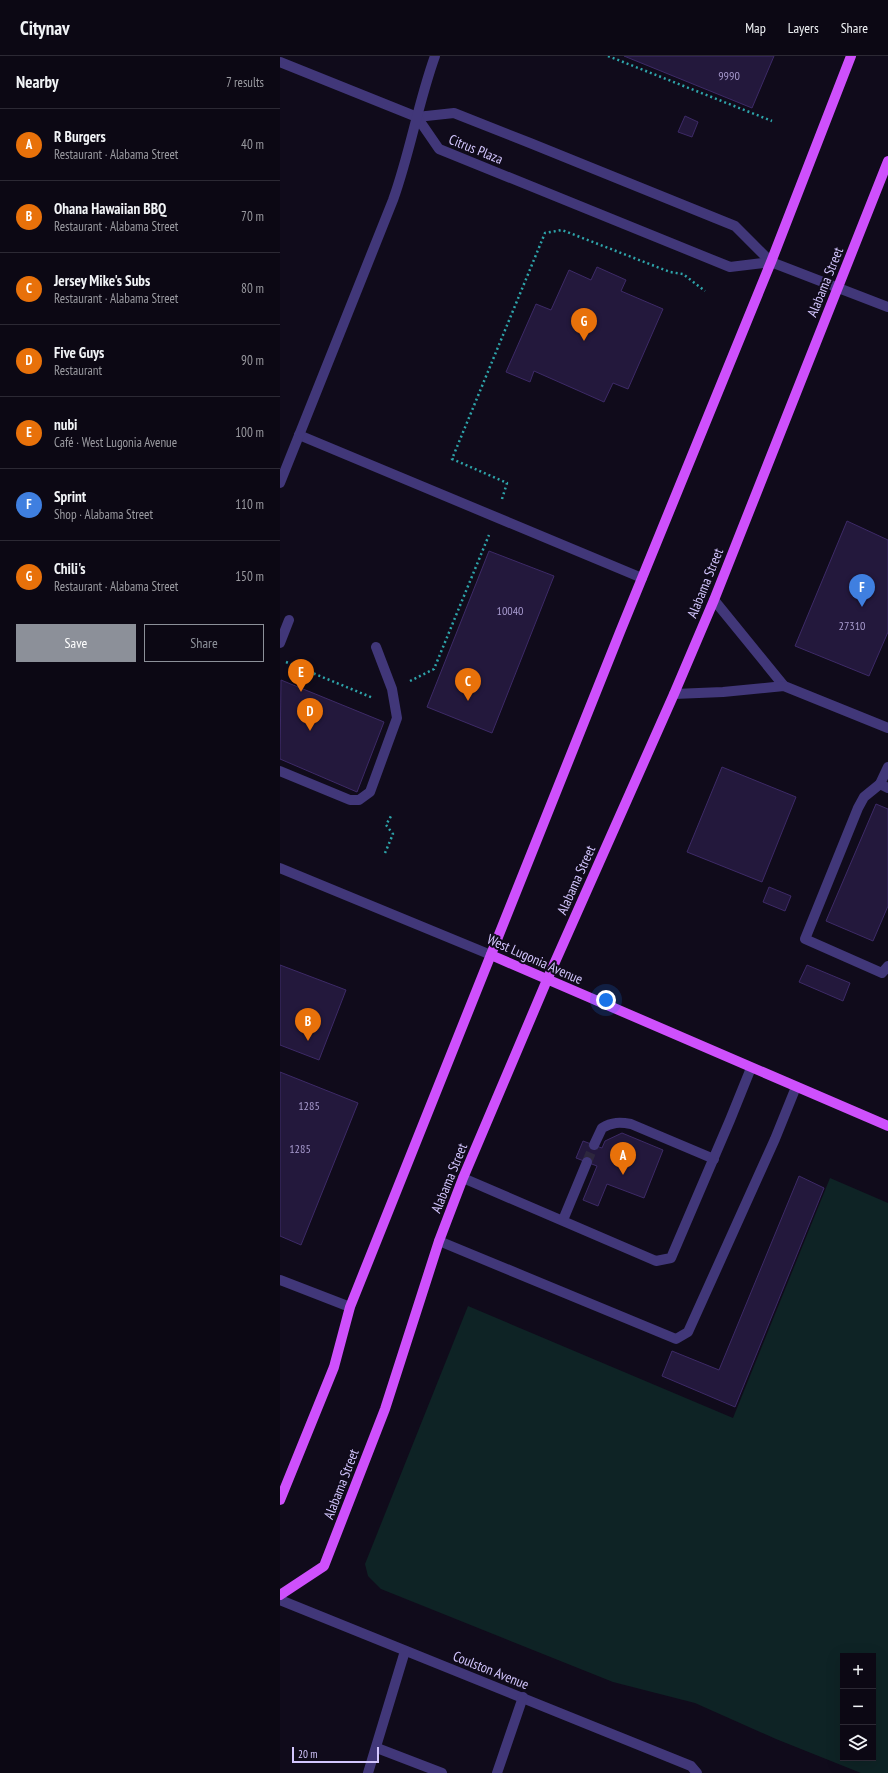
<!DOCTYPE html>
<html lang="en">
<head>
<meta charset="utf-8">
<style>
  :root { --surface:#0c0814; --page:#1a1622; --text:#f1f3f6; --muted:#9a9aa0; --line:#2c2934; --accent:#8c9099 }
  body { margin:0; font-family:"PT Sans Narrow",sans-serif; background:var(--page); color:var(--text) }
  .controls { position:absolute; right:12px; bottom:12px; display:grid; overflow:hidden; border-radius:0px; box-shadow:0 4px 16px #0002 }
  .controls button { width:36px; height:36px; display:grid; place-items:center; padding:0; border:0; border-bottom:1px solid var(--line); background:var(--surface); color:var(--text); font:20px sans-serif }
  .scale { position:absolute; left:12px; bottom:10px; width:87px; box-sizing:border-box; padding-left:4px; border:2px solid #d3c6fe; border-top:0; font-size:11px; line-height:14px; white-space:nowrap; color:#d3c6fe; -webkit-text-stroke:3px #100b1b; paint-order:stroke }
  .you { position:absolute; left:326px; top:944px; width:14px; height:14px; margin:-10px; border:3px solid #fff; border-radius:50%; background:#1a73e8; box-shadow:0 0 0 6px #1a73e833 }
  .badge { display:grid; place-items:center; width:26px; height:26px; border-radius:50%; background:var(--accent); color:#fff; font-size:13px; font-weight:700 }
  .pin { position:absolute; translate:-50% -33px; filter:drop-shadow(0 1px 2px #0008) }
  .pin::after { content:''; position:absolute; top:21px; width:14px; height:12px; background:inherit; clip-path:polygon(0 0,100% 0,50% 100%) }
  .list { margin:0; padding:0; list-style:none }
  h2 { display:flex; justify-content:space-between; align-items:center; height:52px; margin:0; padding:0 16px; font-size:17px }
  h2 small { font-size:13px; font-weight:400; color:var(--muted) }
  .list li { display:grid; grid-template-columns:26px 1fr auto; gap:12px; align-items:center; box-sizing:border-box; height:72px; padding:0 16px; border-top:1px solid var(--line) }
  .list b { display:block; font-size:15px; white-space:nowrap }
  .list p { margin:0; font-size:13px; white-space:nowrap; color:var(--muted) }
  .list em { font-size:13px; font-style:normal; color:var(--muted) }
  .actions { display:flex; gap:8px; padding:12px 16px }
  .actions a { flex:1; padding:9px 0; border:1px solid var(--accent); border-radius:0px; text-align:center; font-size:14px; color:var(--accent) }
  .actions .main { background:var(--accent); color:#fff }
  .icon { flex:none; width:22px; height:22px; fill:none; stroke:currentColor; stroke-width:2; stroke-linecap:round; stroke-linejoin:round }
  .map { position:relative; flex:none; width:608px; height:1717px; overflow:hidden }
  header { display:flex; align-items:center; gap:24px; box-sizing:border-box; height:56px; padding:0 20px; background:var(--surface); border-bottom:1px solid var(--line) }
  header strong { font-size:19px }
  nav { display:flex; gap:22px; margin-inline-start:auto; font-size:14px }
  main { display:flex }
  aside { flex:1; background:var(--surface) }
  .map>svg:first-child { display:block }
  .green { fill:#0e2325; fill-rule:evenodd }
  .building { fill:#23183c; stroke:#3d2a67 }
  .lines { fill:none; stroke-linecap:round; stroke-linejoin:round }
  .minor-tunnel { stroke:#2d273d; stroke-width:10; stroke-dasharray:10 5; stroke-linecap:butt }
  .path { stroke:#2ea4aa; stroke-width:2.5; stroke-dasharray:2 3; stroke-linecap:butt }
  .minor { stroke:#413779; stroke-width:10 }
  .major { stroke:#ce50fc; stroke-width:10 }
  .labels { text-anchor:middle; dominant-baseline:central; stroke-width:4; stroke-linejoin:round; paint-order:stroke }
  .number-label { font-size:12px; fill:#a79ace }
  .street-label { font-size:14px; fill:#d3c6fe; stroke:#100b1b }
</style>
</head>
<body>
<header>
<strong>Citynav</strong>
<nav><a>Map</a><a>Layers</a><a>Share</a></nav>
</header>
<main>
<aside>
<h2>Nearby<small>7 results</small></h2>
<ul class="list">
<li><span class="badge" style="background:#e8710a">A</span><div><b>R Burgers</b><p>Restaurant · Alabama Street</p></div><em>40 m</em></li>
<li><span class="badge" style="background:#e8710a">B</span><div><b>Ohana Hawaiian BBQ</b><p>Restaurant · Alabama Street</p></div><em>70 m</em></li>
<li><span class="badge" style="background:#e8710a">C</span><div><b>Jersey Mike's Subs</b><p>Restaurant · Alabama Street</p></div><em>80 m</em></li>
<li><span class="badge" style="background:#e8710a">D</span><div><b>Five Guys</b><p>Restaurant</p></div><em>90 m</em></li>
<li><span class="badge" style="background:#e8710a">E</span><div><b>nubi</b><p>Café · West Lugonia Avenue</p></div><em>100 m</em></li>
<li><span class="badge" style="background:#3f7fe0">F</span><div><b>Sprint</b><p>Shop · Alabama Street</p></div><em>110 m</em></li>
<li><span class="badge" style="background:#e8710a">G</span><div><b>Chili's</b><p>Restaurant · Alabama Street</p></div><em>150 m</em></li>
</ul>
<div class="actions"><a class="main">Save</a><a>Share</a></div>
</aside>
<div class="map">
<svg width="608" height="1717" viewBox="0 0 608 1717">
  <rect width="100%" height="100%" fill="#100b1b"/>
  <!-- green -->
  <path class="green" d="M 550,1122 L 608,1147 L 608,1717 L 581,1717 L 496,1683 L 415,1647 L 333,1626 L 101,1533 L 88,1520 L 85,1508 L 188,1250 L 453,1362 ZM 563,1600 L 593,1600 L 593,1702 L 563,1702 Z"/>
  <!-- building -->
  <g class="building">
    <polygon points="344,0 494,0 472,52"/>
    <polygon points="405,60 418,66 412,81 398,76"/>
    <polygon points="317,211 346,224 341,235 383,253 348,333 333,327 324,346 254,315 250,326 226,316 256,248 271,254 289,214 311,224"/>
    <polygon points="567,465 608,484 608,576 589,620 515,590"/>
    <polygon points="209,495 274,520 212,677 147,651"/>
    <polygon points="1,624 104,666 77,736 0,703"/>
    <polygon points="442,711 516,741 482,826 407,796"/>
    <polygon points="596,748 608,753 608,850 593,885 546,865"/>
    <polygon points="489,831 511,840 505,855 483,846"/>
    <polygon points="0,909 66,934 39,1004 0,989"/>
    <polygon points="527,909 570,927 563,945 519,926"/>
    <polygon points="0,1016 78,1047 21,1189 0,1180"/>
    <polygon points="342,1077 383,1094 364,1142 327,1128 318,1150 303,1144 317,1110 296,1102 303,1085 322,1092 325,1085"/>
    <polygon points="519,1120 544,1132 455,1351 382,1320 392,1295 439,1314"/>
  </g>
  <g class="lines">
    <!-- minor-tunnel -->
    <polyline class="minor-tunnel" points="307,1106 314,1089"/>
    <!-- path -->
    <g class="path">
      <polyline points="328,0 492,65"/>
      <polyline points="222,443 227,427 172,403 265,177 282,174 390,216 403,218 425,235"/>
      <polyline points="6,606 93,642"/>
      <polyline points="130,625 154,613 209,479"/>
      <polyline points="105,797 113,778 106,769 111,760"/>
    </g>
    <!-- minor -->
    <g class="minor">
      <polyline points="0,6 137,61 174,57 250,87 455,170 491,206 608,251"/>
      <polyline points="137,61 159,93 450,211 491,206"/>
      <polyline points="19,379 362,522"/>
      <path d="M 0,427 L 113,144 C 130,97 138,47 155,0"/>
      <polyline points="434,544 504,630"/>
      <polyline points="0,587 9,564"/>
      <polyline points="394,638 443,636 504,630 608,672"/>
      <polyline points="608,711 600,728 608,732"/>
      <polyline points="0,715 70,744 79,744 90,736 117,662 112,633 96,591"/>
      <polyline points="600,728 584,741 578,752 525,883 602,917 608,910"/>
      <polyline points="0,812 211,899"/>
      <path d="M 314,1089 L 322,1072 C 332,1066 340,1066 351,1068 L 434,1103"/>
      <polyline points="183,1122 376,1205 391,1202 450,1064 471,1012"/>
      <polyline points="283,1164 307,1106"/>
      <polyline points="159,1185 396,1283 408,1276 495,1083 516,1031"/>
      <polyline points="0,1224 70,1251"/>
      <polyline points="0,1544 411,1710 417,1717"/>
      <polyline points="97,1692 162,1717"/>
      <polyline points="88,1717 125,1595"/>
      <polyline points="217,1717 243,1641"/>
    </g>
    <!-- major -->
    <g class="major">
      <polyline points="211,899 608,1070"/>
      <polyline points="0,1444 54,1311 70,1251 340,576 491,206 571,0"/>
      <polyline points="0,1539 44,1510 105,1353 159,1185 183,1122 267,924 394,638 434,544 608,105"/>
    </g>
  </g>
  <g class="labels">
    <!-- number labels -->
    <g class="number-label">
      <text x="449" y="19">9990</text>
      <text x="230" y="554">10040</text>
      <text x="572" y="569">27310</text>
      <text x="29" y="1049">1285</text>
      <text x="20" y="1092">1285</text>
    </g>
    <!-- street labels -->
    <g class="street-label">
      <text transform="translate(196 93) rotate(22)">Citrus Plaza</text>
      <text transform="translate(545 226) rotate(-68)">Alabama Street</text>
      <text transform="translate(425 527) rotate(-68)">Alabama Street</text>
      <text transform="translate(296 824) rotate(-66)">Alabama Street</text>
      <text transform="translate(255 903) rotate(24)">West Lugonia Avenue</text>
      <text transform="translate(169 1122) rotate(-68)">Alabama Street</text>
      <text transform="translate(61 1428) rotate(-69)">Alabama Street</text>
      <text transform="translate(211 1614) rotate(22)">Coulston Avenue</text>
    </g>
  </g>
</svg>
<div class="controls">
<button>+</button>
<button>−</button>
<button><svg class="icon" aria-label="layers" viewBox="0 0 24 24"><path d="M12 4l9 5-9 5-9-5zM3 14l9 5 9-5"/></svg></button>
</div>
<div class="scale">20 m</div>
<div class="you"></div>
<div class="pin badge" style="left:343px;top:1119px;background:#e8710a">A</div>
<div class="pin badge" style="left:28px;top:985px;background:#e8710a">B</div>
<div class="pin badge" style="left:188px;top:645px;background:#e8710a">C</div>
<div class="pin badge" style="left:30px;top:675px;background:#e8710a">D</div>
<div class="pin badge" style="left:21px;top:636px;background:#e8710a">E</div>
<div class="pin badge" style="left:582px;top:551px;background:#3f7fe0">F</div>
<div class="pin badge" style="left:304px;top:285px;background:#e8710a">G</div>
</div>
</main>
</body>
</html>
